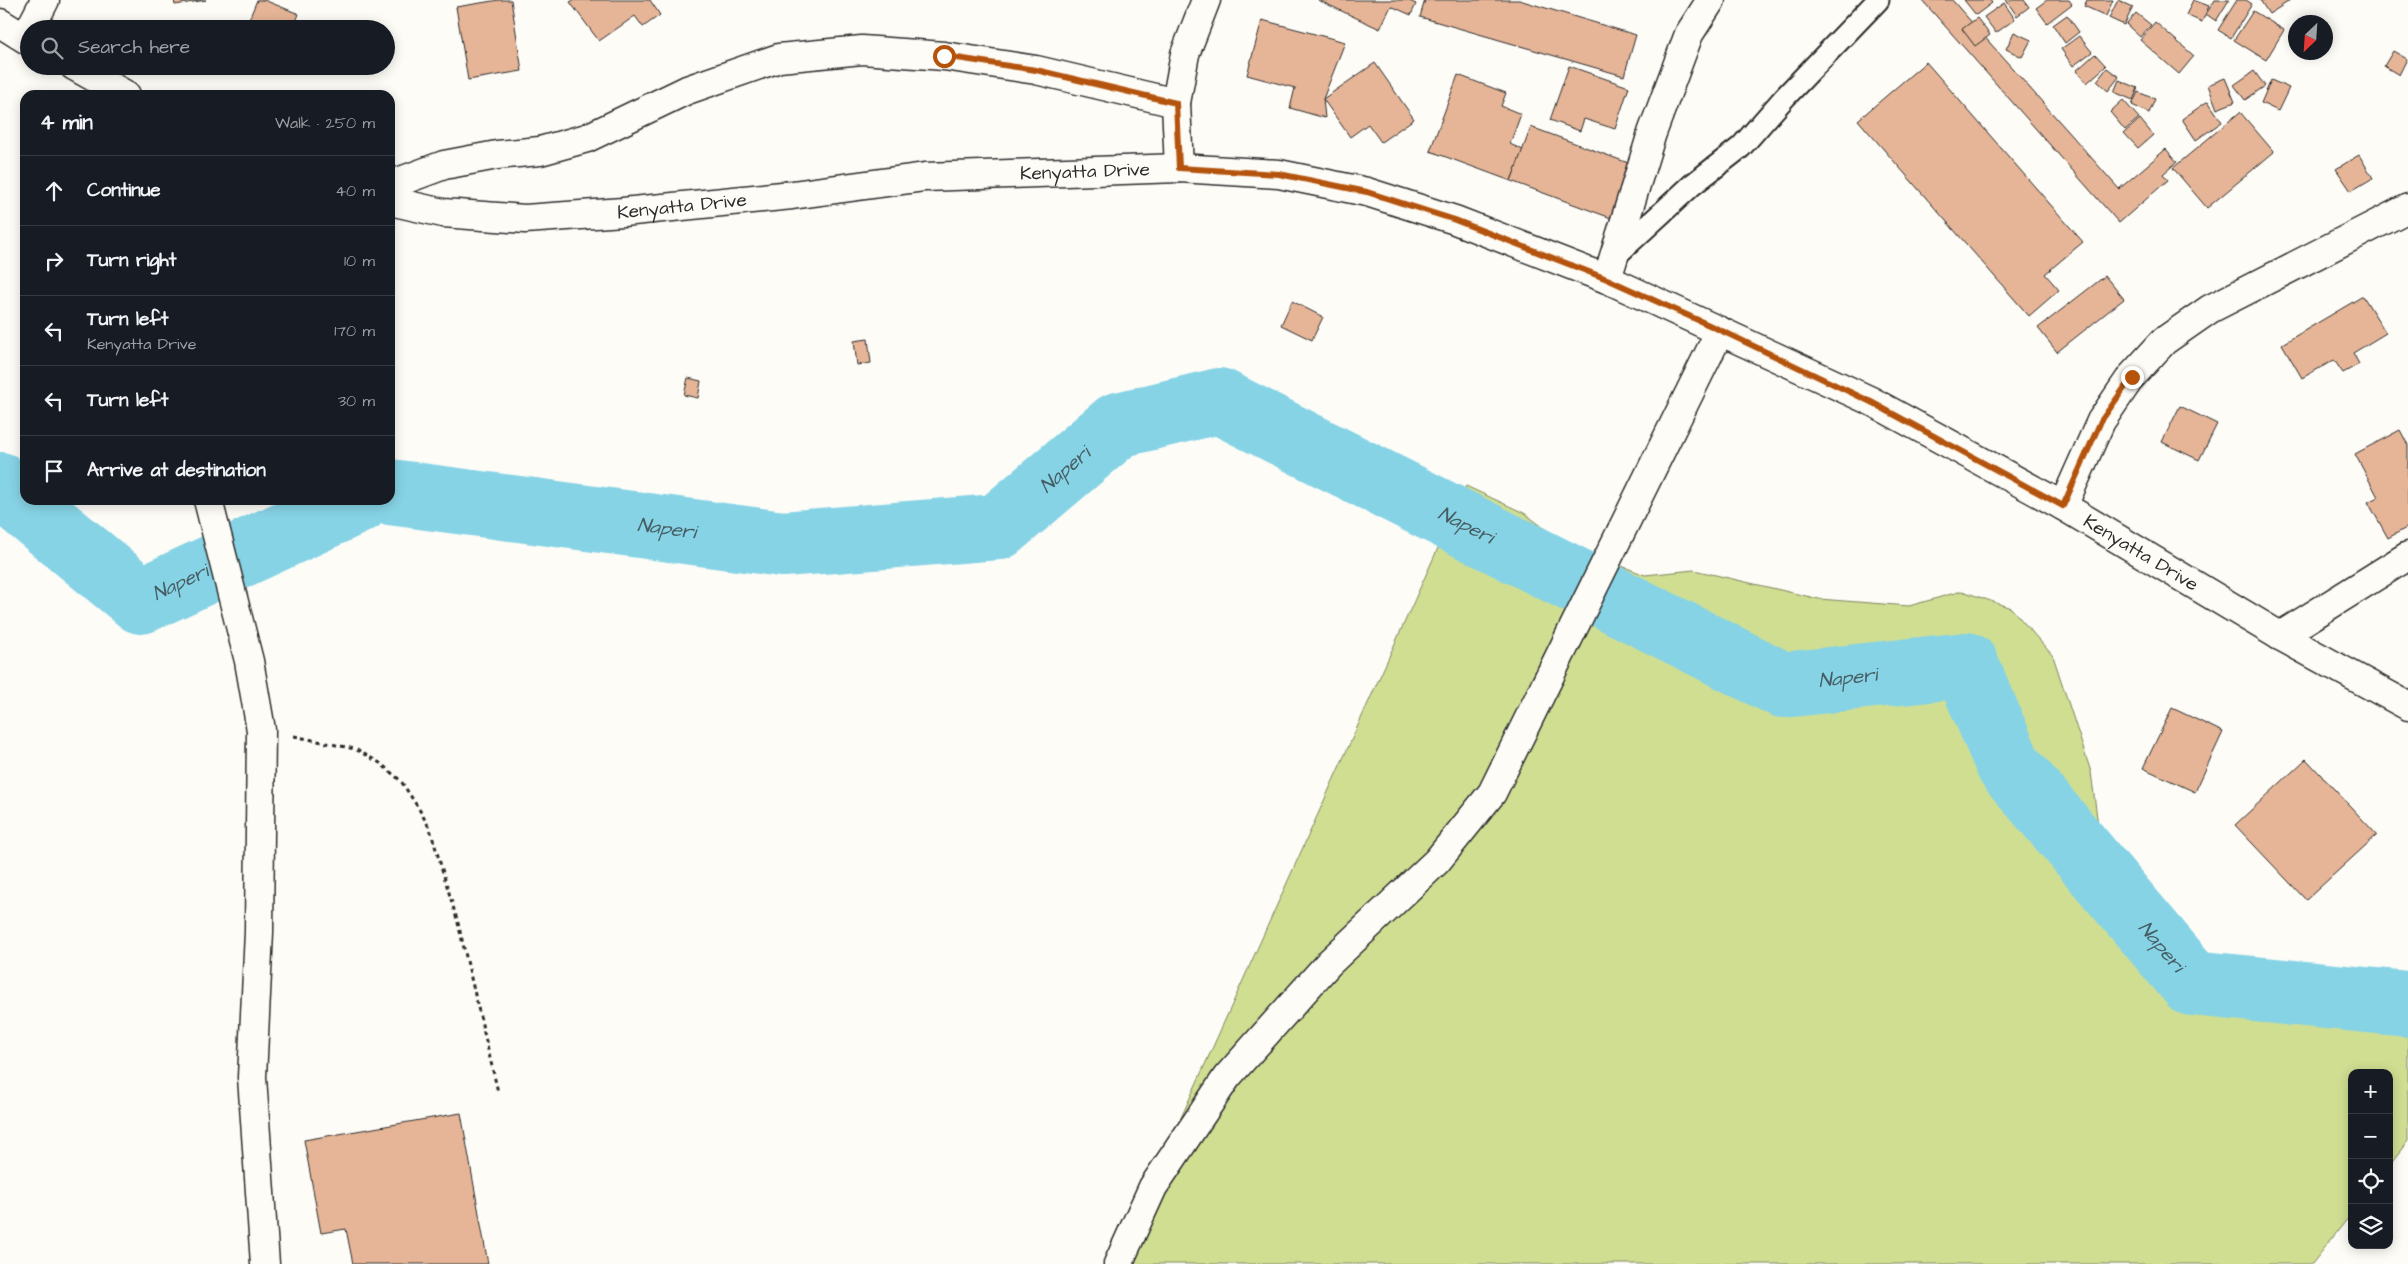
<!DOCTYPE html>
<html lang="en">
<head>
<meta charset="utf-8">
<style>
  :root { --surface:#171b24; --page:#242831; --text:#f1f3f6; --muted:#9ea1a6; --line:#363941 }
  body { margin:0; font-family:"Architects Daughter",sans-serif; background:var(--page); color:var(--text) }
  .controls { position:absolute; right:15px; bottom:15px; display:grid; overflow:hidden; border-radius:10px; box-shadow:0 2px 12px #0003 }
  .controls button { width:45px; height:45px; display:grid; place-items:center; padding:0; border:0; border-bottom:1px solid var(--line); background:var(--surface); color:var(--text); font:25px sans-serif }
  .compass { position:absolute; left:2288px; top:15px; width:45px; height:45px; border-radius:50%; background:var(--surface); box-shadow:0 2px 12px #0003; rotate:205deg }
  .stop { position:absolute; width:15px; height:15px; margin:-11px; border:4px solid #b45309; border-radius:50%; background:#fff }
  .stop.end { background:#b45309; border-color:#fff; box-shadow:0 1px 5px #0008 }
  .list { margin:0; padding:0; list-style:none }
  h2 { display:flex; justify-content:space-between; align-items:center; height:65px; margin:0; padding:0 20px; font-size:21px }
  h2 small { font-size:16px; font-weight:400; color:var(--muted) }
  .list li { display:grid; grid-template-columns:32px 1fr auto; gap:15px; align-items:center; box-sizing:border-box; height:70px; padding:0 20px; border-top:1px solid var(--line) }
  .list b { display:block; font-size:19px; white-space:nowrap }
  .list p { margin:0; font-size:16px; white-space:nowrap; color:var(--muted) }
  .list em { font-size:16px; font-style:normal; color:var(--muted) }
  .icon { flex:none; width:28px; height:28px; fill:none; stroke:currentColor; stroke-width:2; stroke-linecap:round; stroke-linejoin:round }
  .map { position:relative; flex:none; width:2408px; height:1264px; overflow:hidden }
  .search { position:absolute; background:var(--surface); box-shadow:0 2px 12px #0003; left:20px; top:20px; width:375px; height:55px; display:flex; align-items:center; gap:12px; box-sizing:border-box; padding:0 18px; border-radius:28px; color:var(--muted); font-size:19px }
  .panel { position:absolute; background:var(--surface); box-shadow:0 2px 12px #0003; left:20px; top:90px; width:375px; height:415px; border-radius:15px }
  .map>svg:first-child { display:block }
  .green { fill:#d0de92; stroke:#7e845e }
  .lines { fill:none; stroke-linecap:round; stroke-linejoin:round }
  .river { stroke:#86d3e5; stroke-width:66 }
  .building { fill:#e6b597; stroke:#2b2b2b }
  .lane-casing { stroke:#2b2b2b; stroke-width:25 }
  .street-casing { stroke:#2b2b2b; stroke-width:31 }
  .secondary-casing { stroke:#2b2b2b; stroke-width:31 }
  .path { stroke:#2b2b2b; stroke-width:3; stroke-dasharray:4 4; stroke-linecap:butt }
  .lane { stroke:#fdfcf7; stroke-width:21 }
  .street { stroke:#fdfcf7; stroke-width:28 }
  .secondary { stroke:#fdfcf7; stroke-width:28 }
  .route { stroke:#b45309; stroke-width:6 }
  .labels { text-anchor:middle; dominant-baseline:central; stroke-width:4; stroke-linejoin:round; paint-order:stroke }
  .street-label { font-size:19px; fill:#2b2b2b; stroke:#fdfcf7 }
  .water-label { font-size:20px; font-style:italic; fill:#465d63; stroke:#fdfcf7 }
</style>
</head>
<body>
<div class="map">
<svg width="2408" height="1264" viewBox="0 0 2408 1264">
  <rect width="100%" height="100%" fill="#fdfcf7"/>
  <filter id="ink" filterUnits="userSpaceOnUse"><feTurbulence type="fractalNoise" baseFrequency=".02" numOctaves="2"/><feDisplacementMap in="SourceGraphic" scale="10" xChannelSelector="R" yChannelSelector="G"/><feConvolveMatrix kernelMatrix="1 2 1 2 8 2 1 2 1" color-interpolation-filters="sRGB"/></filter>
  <g filter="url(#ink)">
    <!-- green -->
    <polygon class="green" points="1466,486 1524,513 1567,545 1645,575 1694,570 1819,599 1909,606 1962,591 2011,608 2053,656 2091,772 2100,840 2152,904 2176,938 2224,960 2308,989 2327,986 2408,998 2408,1141 2389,1165 2389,1073 2352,1073 2352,1213 2312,1264 1115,1264"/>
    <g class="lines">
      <!-- river -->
      <g class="river">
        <path id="s1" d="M 0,485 L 141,601 L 359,500"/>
        <path id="s2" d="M 390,492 L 783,544 L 998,527 L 1118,425 L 1219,401 L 1783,685 L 1966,665 L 2009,766 L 2192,983 L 2408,1004"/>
      </g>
    </g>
    <!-- building -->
    <g class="building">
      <polygon points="174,0 206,0 175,5"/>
      <polygon points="257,0 264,0 299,14 293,29 245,29"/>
      <polygon points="499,0 511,0 522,71 468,80 456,7"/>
      <polygon points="574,0 650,0 660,15 643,27 635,16 599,41 570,2"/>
      <polygon points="1318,0 1407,0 1416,4 1411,15 1391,6 1380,29"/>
      <polygon points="1425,0 1519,0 1636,35 1624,76 1420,17"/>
      <polygon points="1922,0 1952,0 2119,189 2166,149 2177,162 2163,174 2168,180 2119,223"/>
      <polygon points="1964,0 1990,0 1992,3 1976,15"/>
      <polygon points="2006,0 2024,0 2029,7 2017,16"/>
      <polygon points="2047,0 2069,0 2072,4 2047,23 2036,8"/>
      <polygon points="2087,0 2113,0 2106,16 2084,6"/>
      <polygon points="2118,0 2133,7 2124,25 2109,18"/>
      <polygon points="2193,0 2209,6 2202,22 2186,15"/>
      <polygon points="2215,0 2229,0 2216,21 2206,14"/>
      <polygon points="2237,0 2246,0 2252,4 2231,38 2218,30"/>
      <polygon points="2260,0 2291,0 2269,14"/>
      <polygon points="2004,3 2015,19 1996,33 1984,17"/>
      <polygon points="2253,11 2284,30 2266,60 2234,40"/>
      <polygon points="2136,13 2151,25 2140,37 2126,24"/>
      <polygon points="2067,15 2079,32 2065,43 2053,25"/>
      <polygon points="1977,18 1990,35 1975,46 1962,29"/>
      <polygon points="1262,20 1345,42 1323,99 1325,118 1290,108 1295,88 1247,75"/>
      <polygon points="2155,22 2194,56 2179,74 2140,40"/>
      <polygon points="2014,32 2031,40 2022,57 2006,49"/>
      <polygon points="2079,36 2092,52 2073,66 2061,49"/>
      <polygon points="2393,51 2407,59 2399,75 2384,66"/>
      <polygon points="2095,54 2106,66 2087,83 2076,71"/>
      <polygon points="1926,62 2083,242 2045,274 2059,290 2029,316 1858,120"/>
      <polygon points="1375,63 1414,119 1381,142 1368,124 1350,137 1323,99"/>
      <polygon points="1569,66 1629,87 1615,129 1584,119 1580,131 1550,120"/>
      <polygon points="2107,68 2119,77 2108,91 2097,81"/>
      <polygon points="2254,71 2265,86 2245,100 2234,85"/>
      <polygon points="1458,75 1506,93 1501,106 1521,114 1510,144 1523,150 1511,181 1430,151"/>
      <polygon points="2225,78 2235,102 2217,109 2208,85"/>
      <polygon points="2119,80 2138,88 2133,100 2114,92"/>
      <polygon points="2271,80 2289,88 2278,111 2261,103"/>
      <polygon points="2138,92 2155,99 2149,113 2132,105"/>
      <polygon points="2123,100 2139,118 2125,130 2110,112"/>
      <polygon points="2208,101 2222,122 2196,140 2182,119"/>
      <polygon points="2240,112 2274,152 2207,208 2173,168"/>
      <polygon points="2140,119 2153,135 2138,148 2124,133"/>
      <polygon points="1531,127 1631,164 1611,218 1511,181"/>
      <polygon points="2359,155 2373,178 2351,191 2336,169"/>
      <polygon points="2105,276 2124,299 2057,352 2038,328"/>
      <polygon points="2363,296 2386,333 2353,353 2359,364 2343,373 2334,360 2302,378 2282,344"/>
      <polygon points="1292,301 1323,317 1312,340 1281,325"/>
      <polygon points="868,339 871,363 857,365 854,341"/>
      <polygon points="688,378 701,381 698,398 684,395"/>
      <polygon points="2180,406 2217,424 2199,460 2162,442"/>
      <polygon points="2400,430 2408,445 2408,527 2388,538 2368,502 2378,497 2355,454"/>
      <polygon points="2172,708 2223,732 2195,792 2143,768"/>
      <polygon points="2306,759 2377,835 2306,900 2235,825"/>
      <polygon points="461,1113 488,1264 353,1264 346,1229 321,1233 304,1140"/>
    </g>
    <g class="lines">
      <!-- lane casing -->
      <g class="lane-casing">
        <polyline id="lane" points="1614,257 1692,185 1741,147 1785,97 1878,0"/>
      </g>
      <!-- street casing -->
      <g class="street-casing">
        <g id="street">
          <polyline points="30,29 45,0"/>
          <polyline points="1179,168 1176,103 1185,54 1206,0"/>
          <polyline points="390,185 444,165 497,155 540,151 587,138 687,90 779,58 862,50 944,56 1036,70 1176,103"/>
          <polyline points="1607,279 1652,133 1689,34 1711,0"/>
          <polyline points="208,500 249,661 261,730 259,932 252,1077 265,1264"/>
          <polyline points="2063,506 2101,421 2131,377 2164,341 2210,309 2408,208"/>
          <polyline points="2280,636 2408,556"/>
          <polyline points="1118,1264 1153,1187 1227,1077 1329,963 1437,861 1492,793 1720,331"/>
        </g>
      </g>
      <!-- secondary casing -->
      <g class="secondary-casing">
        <g id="secondary">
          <polyline points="0,23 29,41"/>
          <polyline points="74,66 126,95"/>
          <path id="s3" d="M 390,201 L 443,213 L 525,219 L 623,212 L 792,195 L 925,177 L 1179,168 L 1279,174 L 1367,192 L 1455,220 L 1607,279 L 1871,401 L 2063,506 L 2280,636 L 2408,706"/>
        </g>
      </g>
      <!-- path -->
      <polyline class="path" points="294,736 355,749 380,763 401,781 419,809 430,829 458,923 498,1092"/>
      <!-- lane -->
      <use href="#lane" class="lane"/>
      <!-- street -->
      <use href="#street" class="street"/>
      <!-- secondary -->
      <use href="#secondary" class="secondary"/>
    </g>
  </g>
  <g class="lines" filter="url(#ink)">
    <!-- route -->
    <polyline class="route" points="944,56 1036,70 1176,103 1179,168 1279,174 1367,192 1455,220 1607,279 1720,330 1871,402 2063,506 2101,421 2132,377"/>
  </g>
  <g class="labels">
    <!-- street labels -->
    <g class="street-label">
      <text stroke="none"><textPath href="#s3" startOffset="699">Kenyatta Drive</textPath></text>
      <text stroke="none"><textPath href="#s3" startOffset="294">Kenyatta Drive</textPath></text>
      <text stroke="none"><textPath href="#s3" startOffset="1839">Kenyatta Drive</textPath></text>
    </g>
    <!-- water labels -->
    <g class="water-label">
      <text stroke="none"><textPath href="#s2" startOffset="700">Naperi</textPath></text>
      <text stroke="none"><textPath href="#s2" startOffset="1150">Naperi</textPath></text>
      <text stroke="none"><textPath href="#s2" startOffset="279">Naperi</textPath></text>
      <text stroke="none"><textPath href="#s1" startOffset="226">Naperi</textPath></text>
      <text stroke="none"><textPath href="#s2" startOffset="1570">Naperi</textPath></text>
      <text stroke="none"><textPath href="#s2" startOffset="2035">Naperi</textPath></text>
    </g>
  </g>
</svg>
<div class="controls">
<button>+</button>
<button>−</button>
<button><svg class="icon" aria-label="locate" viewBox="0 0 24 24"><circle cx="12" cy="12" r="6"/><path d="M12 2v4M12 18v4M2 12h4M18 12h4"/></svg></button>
<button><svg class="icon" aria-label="layers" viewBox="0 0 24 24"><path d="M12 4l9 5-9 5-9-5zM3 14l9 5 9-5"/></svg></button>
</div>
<svg class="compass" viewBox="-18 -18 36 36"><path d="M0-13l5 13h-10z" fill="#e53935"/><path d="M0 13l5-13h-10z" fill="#9ea1a6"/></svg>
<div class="stop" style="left:944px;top:56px"></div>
<div class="stop end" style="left:2132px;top:377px"></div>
<div class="search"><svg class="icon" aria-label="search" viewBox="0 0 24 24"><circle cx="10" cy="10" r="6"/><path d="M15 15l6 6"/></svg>Search here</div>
<section class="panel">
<h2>4 min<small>Walk · 250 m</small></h2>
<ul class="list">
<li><svg class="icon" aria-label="ahead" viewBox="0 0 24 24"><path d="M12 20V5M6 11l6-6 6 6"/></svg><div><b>Continue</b></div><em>40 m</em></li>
<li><svg class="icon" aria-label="right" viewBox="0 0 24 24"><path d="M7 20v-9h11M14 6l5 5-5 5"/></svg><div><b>Turn right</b></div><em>10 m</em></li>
<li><svg class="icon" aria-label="left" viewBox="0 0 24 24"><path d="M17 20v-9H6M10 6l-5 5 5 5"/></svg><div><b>Turn left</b><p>Kenyatta Drive</p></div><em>170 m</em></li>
<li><svg class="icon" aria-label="left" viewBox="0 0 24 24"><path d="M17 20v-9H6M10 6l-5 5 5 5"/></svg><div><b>Turn left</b></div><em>30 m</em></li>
<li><svg class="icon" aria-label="arrive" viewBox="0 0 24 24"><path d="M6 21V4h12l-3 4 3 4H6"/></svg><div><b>Arrive at destination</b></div></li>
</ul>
</section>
</div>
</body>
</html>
